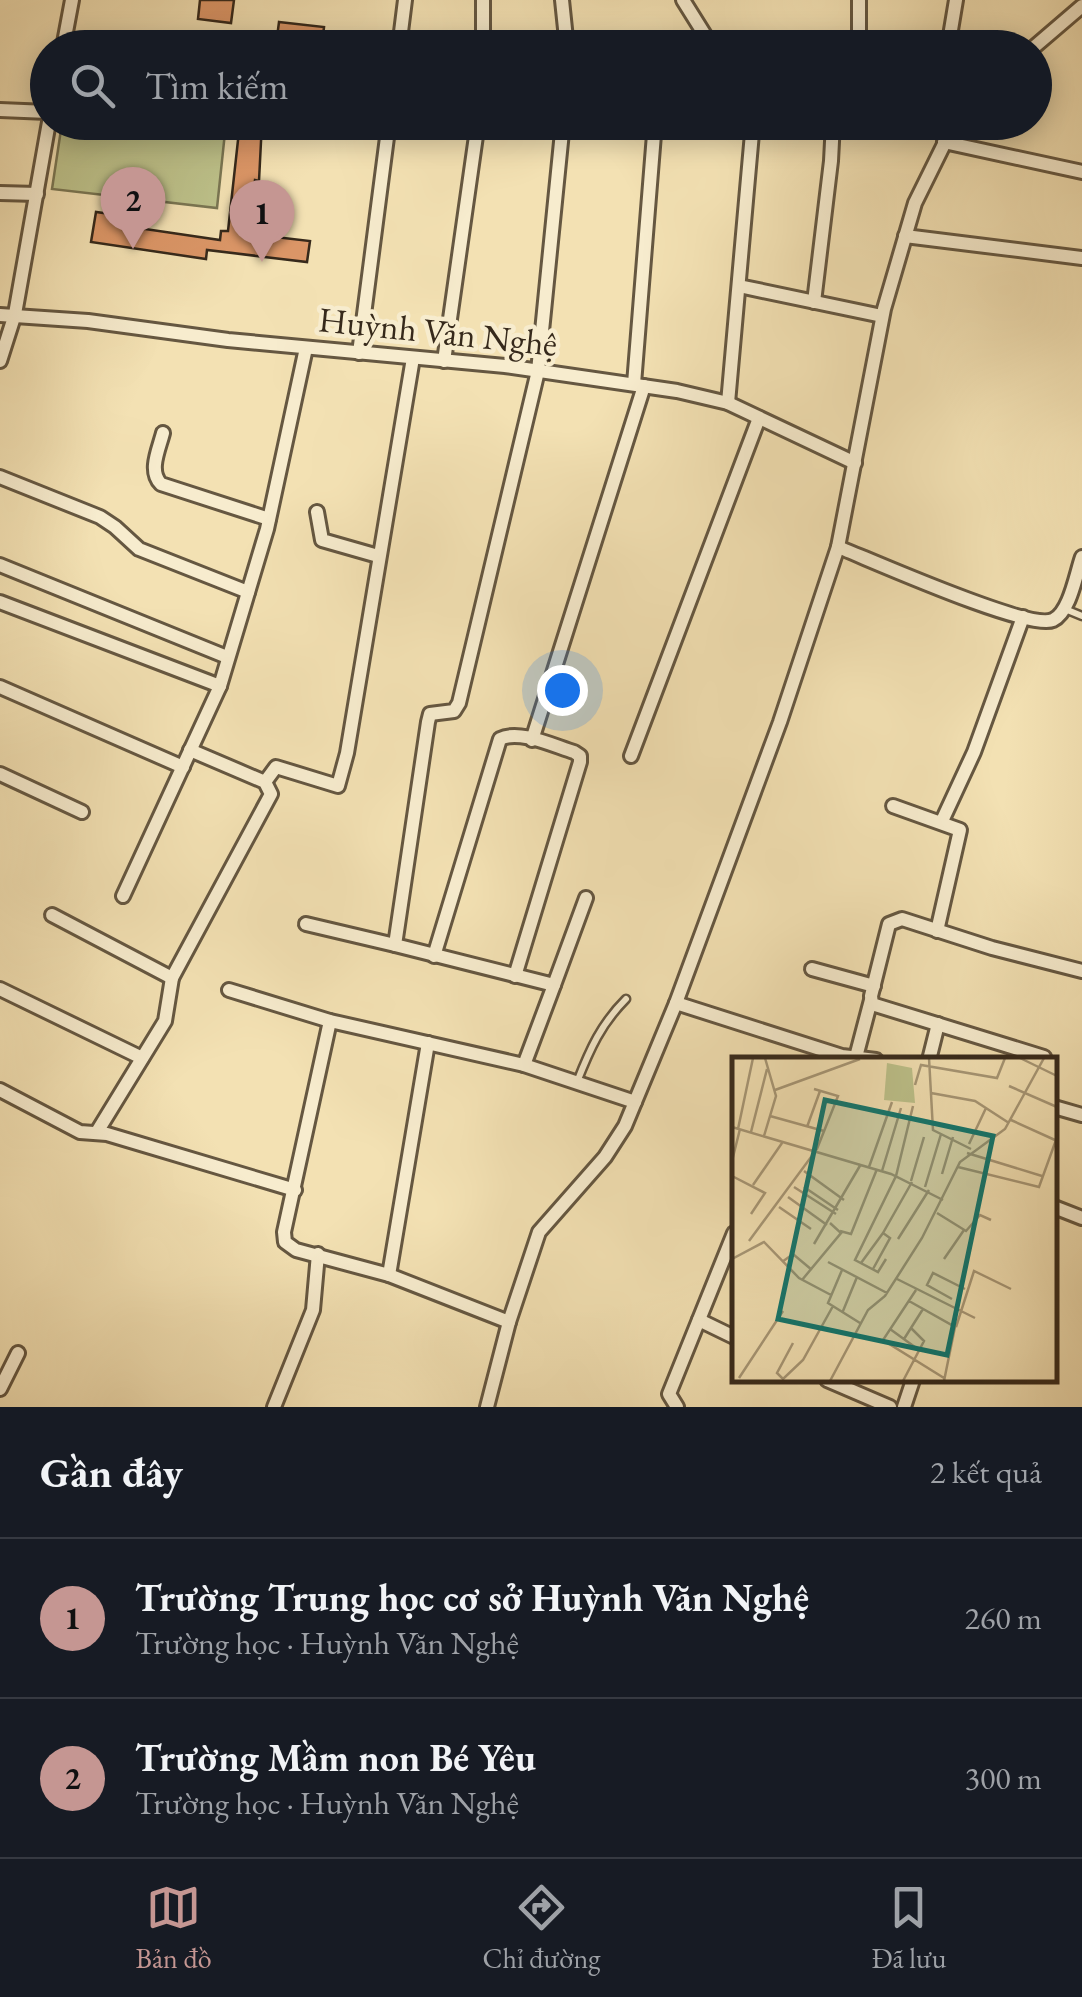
<!DOCTYPE html>
<html lang="vi">
<head>
<meta charset="utf-8">
<style>
  :root { --surface:#171b24; --page:#20242c; --text:#f1f3f6; --muted:#9ea1a6; --line:#363941; --accent:#c59692 }
  body { margin:0; font-family:"EB Garamond",serif; background:var(--page); color:var(--text) }
  .you { position:absolute; left:562px; top:690px; width:35px; height:35px; margin:-25px; border:8px solid #fff; border-radius:50%; background:#1a73e8; box-shadow:0 0 0 15px #1a73e833 }
  .badge { display:grid; place-items:center; width:65px; height:65px; border-radius:50%; background:var(--accent); color:#111; font-size:32px; font-weight:700 }
  .pin { position:absolute; translate:-50% -82px; filter:drop-shadow(0 2px 5px #0008) }
  .pin::after { content:''; position:absolute; top:52px; width:35px; height:30px; background:inherit; clip-path:polygon(0 0,100% 0,50% 100%) }
  .list { margin:0; padding:0; list-style:none }
  h2 { display:flex; justify-content:space-between; align-items:center; height:130px; margin:0; padding:0 40px; font-size:42px }
  h2 small { font-size:32px; font-weight:400; color:var(--muted) }
  .list li { display:grid; grid-template-columns:65px 1fr auto; gap:30px; align-items:center; box-sizing:border-box; height:160px; padding:0 40px; border-top:2px solid var(--line) }
  .list b { display:block; font-size:38px; white-space:nowrap }
  .list p { margin:0; font-size:32px; white-space:nowrap; color:var(--muted) }
  .list em { font-size:32px; font-style:normal; color:var(--muted) }
  .icon { flex:none; width:55px; height:55px; fill:none; stroke:currentColor; stroke-width:2; stroke-linecap:round; stroke-linejoin:round }
  .map { position:relative; flex:none; width:1082px; height:1407px; overflow:hidden }
  .search { position:absolute; background:var(--surface); box-shadow:0 5px 25px #0003; left:30px; right:30px; top:30px; height:110px; display:flex; align-items:center; gap:25px; box-sizing:border-box; padding:0 35px; border-radius:55px; color:var(--muted); font-size:38px }
  .sheet { height:450px; background:var(--surface) }
  nav { display:flex; justify-content:space-around; align-items:center; box-sizing:border-box; height:140px; border-top:2px solid var(--line); background:var(--surface); font-size:28px; color:var(--muted) }
  nav a { display:grid; justify-items:center; gap:5px }
  nav .on { color:var(--accent) }
  .map>svg:first-child { display:block }
  .green { fill:#bdc28b; stroke:#7a7653; stroke-width:2.5 }
  .building { fill:#db9667; stroke:#36291b; stroke-width:2.5 }
  .lines { fill:none; stroke-linecap:round; stroke-linejoin:round }
  .lane-casing { stroke:#655741; stroke-width:11 }
  .street-casing { stroke:#655741; stroke-width:18 }
  .lane { stroke:#f7ecce; stroke-width:6 }
  .street { stroke:#f7ecce; stroke-width:12 }
  .labels { text-anchor:middle; dominant-baseline:central; stroke-width:9; stroke-linejoin:round; paint-order:stroke }
  .street-label { font-size:35px; fill:#36291b; stroke:#f7ecce }
  .inset-road { fill:none; stroke:#a79776; stroke-width:2.5 }
  .view { fill:#0f766e; fill-opacity:0.15; stroke:#0f766e; stroke-width:5 }
  .inset-edge { fill:none; stroke:#36291b; stroke-width:5 }
</style>
</head>
<body>
<div class="map">
<svg width="1082" height="1407" viewBox="0 0 1082 1407">
  <rect width="100%" height="100%" fill="#f3e1b3"/>
  <filter id="stains"><feTurbulence type="fractalNoise" baseFrequency=".002" numOctaves="4"/><feColorMatrix values="0 0 0 0 .2 0 0 0 0 .09 0 0 0 0 .02 0 0 0 .5 -.17"/></filter>
  <radialGradient id="worn" r=".72"><stop offset=".6" stop-color="#630" stop-opacity="0"/><stop offset="1" stop-color="#630" stop-opacity=".3"/></radialGradient>
  <!-- green -->
  <polygon class="green" points="62,123 226,123 217,208 52,189"/>
  <!-- building -->
  <g class="building">
    <polygon points="200,0 234,0 231,23 198,19"/>
    <polygon points="279,22 324,27 322,45 276,45"/>
    <polygon points="240,122 262,122 259,181 255,180 249,234 310,241 307,262 207,250 206,259 91,242 96,212 147,219 145,229 220,240 221,231 228,231"/>
  </g>
  <g class="lines">
    <!-- lane casing -->
    <g class="lane-casing">
      <g id="lane">
        <polyline points="1065,609 1082,616"/>
        <path d="M 577,1082 C 590,1049 601,1024 626,999"/>
      </g>
    </g>
    <!-- street casing -->
    <g class="street-casing">
      <g id="street">
        <polyline points="483,0 483,48"/>
        <polyline points="562,0 567,48"/>
        <polyline points="683,0 713,48"/>
        <polyline points="63,48 72,0"/>
        <polyline points="399,48 405,0"/>
        <polyline points="859,48 859,0"/>
        <polyline points="948,48 956,0"/>
        <polyline points="1033,48 1082,6"/>
        <polyline points="0,110 48,112"/>
        <polyline points="563,122 538,371 459,703 454,711 430,714 428,722 395,945 554,985 586,898"/>
        <polyline points="944,142 1082,172"/>
        <polyline points="0,193 37,194"/>
        <polyline points="905,236 1082,258"/>
        <polyline points="739,286 882,316"/>
        <polyline points="814,302 831,161 833,122"/>
        <polyline points="0,315 88,321 228,340 505,366 677,391 728,403 855,463"/>
        <polyline points="359,353 389,122"/>
        <polyline points="0,361 15,314 49,122"/>
        <polyline points="444,361 478,122"/>
        <polyline points="634,384 655,122"/>
        <polyline points="728,403 753,122"/>
        <path d="M 163,433 C 159,449 148,471 161,484 L 269,519"/>
        <polyline points="0,477 100,517 115,527 139,549 248,592"/>
        <polyline points="317,512 322,540 378,556"/>
        <path d="M 838,547 C 871,560 1029,631 1053,620 C 1070,612 1076,574 1082,557"/>
        <polyline points="0,565 227,657"/>
        <polyline points="0,602 220,686"/>
        <polyline points="0,687 183,767"/>
        <polyline points="532,740 644,386"/>
        <polyline points="631,756 759,418"/>
        <polyline points="0,774 82,812"/>
        <polyline points="265,782 276,767 338,786 347,753 413,358"/>
        <polyline points="893,806 960,830 937,931"/>
        <polyline points="942,821 974,752 1023,617"/>
        <polyline points="123,896 220,686 267,529 306,348"/>
        <polyline points="52,915 172,978"/>
        <polyline points="306,924 395,945"/>
        <path d="M 434,956 L 500,739 C 519,729 554,746 574,752 L 580,756 L 580,762 L 515,976"/>
        <polyline points="812,969 874,986"/>
        <polyline points="0,989 142,1058"/>
        <polyline points="229,990 330,1021 524,1065 635,1102"/>
        <polyline points="676,1003 842,1056 876,1060"/>
        <polyline points="330,1021 284,1232 285,1242 296,1250 389,1275 509,1322"/>
        <polyline points="856,1057 871,1000"/>
        <polyline points="1044,1057 872,1004 871,996 889,924 902,919 992,948 1082,971"/>
        <polyline points="929,1060 938,1024"/>
        <polyline points="524,1065 554,985"/>
        <polyline points="0,1090 80,1132 107,1134 295,1190"/>
        <polyline points="1054,1107 1082,1115"/>
        <polyline points="97,1132 165,1021 172,978 271,794 265,782 190,750"/>
        <polyline points="1054,1207 1082,1218"/>
        <polyline points="389,1275 428,1043"/>
        <polyline points="699,1320 734,1337"/>
        <polyline points="827,1380 890,1407"/>
        <polyline points="0,1389 18,1353"/>
        <polyline points="274,1407 313,1310 318,1254"/>
        <polyline points="487,1407 509,1322 539,1232 605,1157 625,1126 676,1003 780,722 838,547 884,309 915,203 955,122"/>
        <polyline points="677,1407 669,1394 734,1233"/>
        <polyline points="904,1407 913,1380"/>
      </g>
    </g>
    <!-- lane -->
    <use href="#lane" class="lane"/>
    <!-- street -->
    <use href="#street" class="street"/>
  </g>
  <g class="labels">
    <!-- street labels -->
    <g class="street-label">
      <text transform="translate(438 331) rotate(6)">Huỳnh Văn Nghệ</text>
    </g>
  </g>
  <!-- overview -->
  <g transform="translate(732 1057)">
    <rect width="325" height="325" fill="#f3e1b3"/>
    <path d="M 155,6 L 180,11 L 183,46 L 152,43 Z" fill="#bdc28b"/>
    <path class="inset-road" d="M 197,1 L 201,73 L 239,92M 288,1 L 325,19M 183,28 L 189,8 L 265,21 L 273,1M 277,29 L 325,50M 43,33 L 128,2M 199,36 L 243,44 L 277,66M 38,59 L 92,74M 279,63 L 323,83M 0,70 L 159,117 L 211,143M 75,70 L 88,34M 6,72 L 21,1M 19,75 L 35,12M 32,79 L 44,39 L 33,1M 237,87 L 254,51M 235,96 L 310,119M 0,104 L 8,72M 137,110 L 160,45M 226,110 L 307,130 L 324,83M 72,114 L 112,143M 150,114 L 169,51M 210,117 L 221,80M 0,119 L 33,136 L 19,157M 179,124 L 192,80M 21,128 L 50,86M 62,130 L 104,157M 72,130 L 106,153M 193,130 L 209,77M 56,140 L 95,168M 47,150 L 79,172M 205,156 L 234,174 L 248,158 L 259,163M 108,174 L 119,177 L 145,112M 151,176 L 180,125M 166,182 L 197,133M 17,184 L 85,92 L 106,39 L 82,32M 82,187 L 129,107M 0,202 L 32,185 L 67,221 L 99,238M 154,202 L 146,215 L 123,203 L 164,119 L 181,49M 212,202 L 232,173M 50,205 L 61,197 L 80,213M 96,205 L 155,236M 129,206 L 151,176 L 158,181 L 141,212M 110,213 L 96,246 L 128,266M 165,222 L 243,261M 70,223 L 109,176 L 98,166M 184,233 L 151,283 L 212,321M 220,242 L 195,228 L 201,216 L 233,232M 177,244 L 223,270 L 212,324M 111,254 L 125,220M 224,270 L 242,214 L 279,232M 158,272 L 187,293M 172,282 L 191,252M 61,286 L 45,316 L 51,322 L 71,303 L 101,249M 7,321 L 51,254M 98,324 L 136,253 L 153,239 L 190,181 L 228,105 L 273,72 L 312,1M 171,324 L 192,284 L 179,271"/>
    <path class="view" d="M 93,43 L 261,79 L 215,298 L 46,262 Z"/>
    <rect width="325" height="325" class="inset-edge"/>
  </g>
  <rect width="100%" height="100%" filter="url(#stains)"/>
  <rect width="100%" height="100%" fill="url(#worn)"/>
</svg>
<div class="you"></div>
<div class="pin badge" style="left:262px;top:262px">1</div>
<div class="pin badge" style="left:133px;top:249px">2</div>
<div class="search"><svg class="icon" aria-label="search" viewBox="0 0 24 24"><circle cx="10" cy="10" r="6"/><path d="M15 15l6 6"/></svg>Tìm kiếm</div>
</div>
<section class="sheet">
<h2>Gần đây<small>2 kết quả</small></h2>
<ul class="list">
<li><span class="badge">1</span><div><b>Trường Trung học cơ sở Huỳnh Văn Nghệ</b><p>Trường học · Huỳnh Văn Nghệ</p></div><em>260 m</em></li>
<li><span class="badge">2</span><div><b>Trường Mầm non Bé Yêu</b><p>Trường học · Huỳnh Văn Nghệ</p></div><em>300 m</em></li>
</ul>
</section>
<nav>
<a class="on"><svg class="icon" aria-label="map" viewBox="0 0 24 24"><path d="M3 6l6-2 6 2 6-2v14l-6 2-6-2-6 2zM9 4v14M15 6v14"/></svg>Bản đồ</a>
<a><svg class="icon" aria-label="directions" viewBox="0 0 24 24"><path d="M12 3l9 9-9 9-9-9zM9 14v-3h6M13 9l2 2-2 2"/></svg>Chỉ đường</a>
<a><svg class="icon" aria-label="saved" viewBox="0 0 24 24"><path d="M7 4h10v16l-5-4-5 4z"/></svg>Đã lưu</a>
</nav>
</body>
</html>
